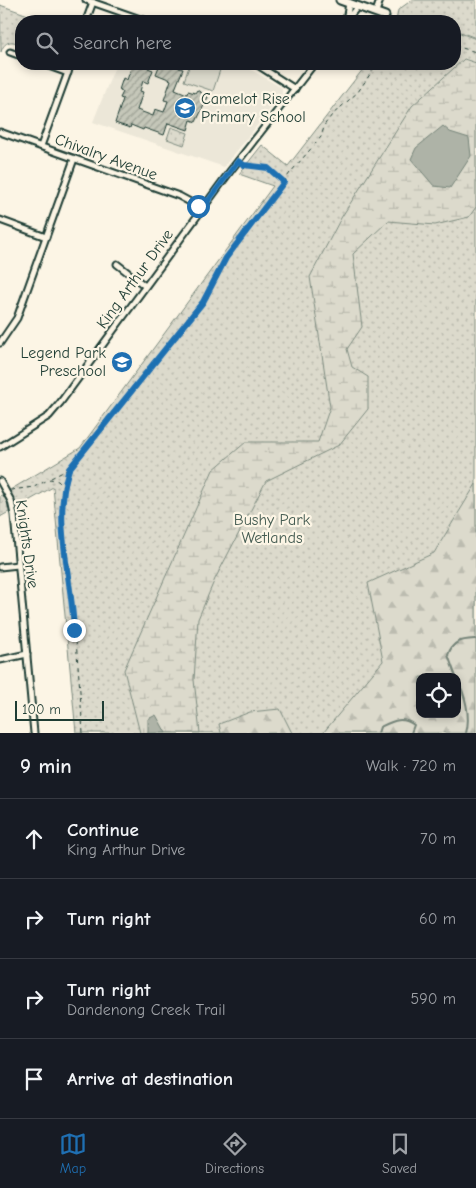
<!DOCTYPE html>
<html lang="en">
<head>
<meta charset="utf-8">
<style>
  :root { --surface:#171b24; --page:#242831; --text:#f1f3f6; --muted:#9ea1a6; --line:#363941; --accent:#1f6fb2 }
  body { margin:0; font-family:"Comic Neue",sans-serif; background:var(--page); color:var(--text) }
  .controls { position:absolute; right:15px; bottom:15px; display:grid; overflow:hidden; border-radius:10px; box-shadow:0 2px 8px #0003 }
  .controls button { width:45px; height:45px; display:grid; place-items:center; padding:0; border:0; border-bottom:1px solid var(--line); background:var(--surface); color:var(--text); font:25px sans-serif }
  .scale { position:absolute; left:15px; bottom:12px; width:89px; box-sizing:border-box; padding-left:5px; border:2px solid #1f3d34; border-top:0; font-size:14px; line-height:18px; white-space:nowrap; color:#1f3d34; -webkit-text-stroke:4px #fcf5e5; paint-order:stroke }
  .stop { position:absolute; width:15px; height:15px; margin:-11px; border:4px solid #1f6fb2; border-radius:50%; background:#fff }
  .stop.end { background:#1f6fb2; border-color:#fff; box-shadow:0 1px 5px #0008 }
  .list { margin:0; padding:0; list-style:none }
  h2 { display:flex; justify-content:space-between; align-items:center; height:65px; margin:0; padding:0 20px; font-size:21px }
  h2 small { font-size:16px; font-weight:400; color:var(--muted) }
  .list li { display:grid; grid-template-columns:32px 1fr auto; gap:15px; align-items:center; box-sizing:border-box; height:80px; padding:0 20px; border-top:1px solid var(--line) }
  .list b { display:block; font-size:19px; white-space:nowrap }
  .list p { margin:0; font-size:16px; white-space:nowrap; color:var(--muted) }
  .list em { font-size:16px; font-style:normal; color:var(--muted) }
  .icon { flex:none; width:28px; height:28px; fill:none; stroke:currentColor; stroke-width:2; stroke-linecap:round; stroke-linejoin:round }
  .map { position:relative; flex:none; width:476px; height:733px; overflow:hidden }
  .search { position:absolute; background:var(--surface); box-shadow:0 2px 8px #0003; left:15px; right:15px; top:15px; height:55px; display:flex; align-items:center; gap:12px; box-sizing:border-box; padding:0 18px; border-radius:20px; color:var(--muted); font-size:19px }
  .sheet { height:385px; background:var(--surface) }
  nav { display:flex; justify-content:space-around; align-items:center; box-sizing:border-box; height:70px; border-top:1px solid var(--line); background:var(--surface); font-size:14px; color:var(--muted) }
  nav a { display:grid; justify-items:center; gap:2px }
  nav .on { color:var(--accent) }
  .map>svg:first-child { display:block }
  .built { fill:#ece7d8 }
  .green { fill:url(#green-dots); stroke:#7e8c80 }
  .forest { fill:url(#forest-firs); stroke:#7e8c80; fill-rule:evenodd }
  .wetland { fill:url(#wetland-marsh); stroke:#7e8c80 }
  .pitch { fill:#dcdacc; stroke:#7e8c80 }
  .water { fill:#aeb3a7; stroke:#758479 }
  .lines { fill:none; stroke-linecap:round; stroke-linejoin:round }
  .stream { stroke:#758479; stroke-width:2 }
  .building { fill:url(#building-hatch); stroke:#1f3d34 }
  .street-casing { stroke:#1f3d34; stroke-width:9 }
  .secondary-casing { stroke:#1f3d34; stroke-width:11 }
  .path { stroke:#1f3d34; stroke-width:1; stroke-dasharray:4 4; stroke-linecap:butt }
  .street { stroke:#fcf5e5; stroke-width:5 }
  .secondary { stroke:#fcf5e5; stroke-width:7 }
  .route { stroke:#1f6fb2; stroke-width:6 }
  .labels { text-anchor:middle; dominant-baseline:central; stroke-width:4.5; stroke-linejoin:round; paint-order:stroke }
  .poi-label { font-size:16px; fill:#1f3d34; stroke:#fcf5e5; text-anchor:start }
  .street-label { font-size:16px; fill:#1f3d34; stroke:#fcf5e5 }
  .park-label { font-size:16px; fill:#455c52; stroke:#fcf5e5 }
</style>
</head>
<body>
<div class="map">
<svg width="476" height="733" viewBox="0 0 476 733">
  <defs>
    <pattern id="green-dots" width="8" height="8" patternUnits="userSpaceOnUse" patternTransform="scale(1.25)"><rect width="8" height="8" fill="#dcdacc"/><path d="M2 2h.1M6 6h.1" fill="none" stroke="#bcbcb0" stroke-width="1.8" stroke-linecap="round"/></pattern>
    <pattern id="forest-firs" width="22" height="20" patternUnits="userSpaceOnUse" patternTransform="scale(1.25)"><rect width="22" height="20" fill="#dcdacc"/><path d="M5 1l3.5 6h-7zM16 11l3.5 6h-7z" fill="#bcbcb0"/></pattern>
    <pattern id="wetland-marsh" width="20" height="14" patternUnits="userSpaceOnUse" patternTransform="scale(1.25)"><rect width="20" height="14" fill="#dcdacc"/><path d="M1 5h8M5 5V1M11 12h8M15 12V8" fill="none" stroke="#bcbcb0"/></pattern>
    <pattern id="building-hatch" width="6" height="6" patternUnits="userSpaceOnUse" patternTransform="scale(1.25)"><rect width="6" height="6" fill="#c5c7b9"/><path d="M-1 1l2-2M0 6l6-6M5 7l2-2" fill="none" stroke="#9fa397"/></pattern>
  </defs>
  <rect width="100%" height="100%" fill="#fcf5e5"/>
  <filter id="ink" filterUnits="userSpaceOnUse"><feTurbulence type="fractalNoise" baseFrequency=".02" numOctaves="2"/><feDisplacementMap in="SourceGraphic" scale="10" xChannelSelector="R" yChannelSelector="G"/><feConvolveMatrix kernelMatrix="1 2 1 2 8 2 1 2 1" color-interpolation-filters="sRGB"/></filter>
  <g filter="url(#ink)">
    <!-- built -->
    <polygon class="built" points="116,64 241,64 282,88 282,94 224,167 93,122"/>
    <!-- green -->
    <g class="green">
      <polygon points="412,0 476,0 476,38 455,30 455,21 396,21 398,10"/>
      <path d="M 0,5 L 31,16 L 29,21 L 21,21 L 21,46 C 13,39 4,41 1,52 Z"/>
      <polygon points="455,31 476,39 476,678 420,677 420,714 439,733 76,733 53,487 0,517 0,496 80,448 273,186 239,174 262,145 288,166 367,64 455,64"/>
      <polygon points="171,127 188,133 184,145 167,139"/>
    </g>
    <!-- forest -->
    <g class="forest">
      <path d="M 476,484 L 476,733 L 323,733 L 383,661 L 368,583 L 434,553 ZM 420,677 L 457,677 L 457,714 L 420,714 Z"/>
      <polygon points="280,709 292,733 221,733 219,724 250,712"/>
    </g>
    <!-- wetland -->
    <polygon class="wetland" points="464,59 476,63 476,207 469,217 435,225 388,221 353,254 362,327 347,349 352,367 368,377 368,409 339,445 266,481 215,579 198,619 194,680 200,733 140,733 124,670 213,470 246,442 318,442 330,407 310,277 341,218 412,106"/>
    <!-- pitch -->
    <polygon class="pitch" points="190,64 222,64 213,91 184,81"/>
    <!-- water -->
    <g class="water">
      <polygon points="443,126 450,132 469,138 471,156 450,188 434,186 411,159 416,148"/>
      <polygon points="156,715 166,733 148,733 148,719"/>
    </g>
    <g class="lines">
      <!-- stream -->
      <g class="stream">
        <path d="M 456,677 L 448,655 C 453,640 462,640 476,639"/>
        <path d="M 457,679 C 465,694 471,716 466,733"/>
        <path d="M 378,733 L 380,727 C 393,721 402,716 414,725 L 411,733"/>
      </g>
    </g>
    <!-- building -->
    <polygon class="building" points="120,64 149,64 148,68 153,70 148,83 143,81 140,91 143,92 137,110 153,116 155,109 164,112 168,101 164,100 171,80 156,74 160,64 181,64 179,68 183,69 175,89 187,94 188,91 195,93 197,90 208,97 196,122 191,120 188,130 168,123 164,135 144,128 143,130 131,125 130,128 115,123 123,99 120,98 123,92 119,90 123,78 127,80 131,68"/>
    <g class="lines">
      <!-- street casing -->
      <g class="street-casing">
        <g id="street">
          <polyline points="86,0 146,21"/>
          <polyline points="376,12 380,0"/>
          <polyline points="86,21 93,2"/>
          <polyline points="346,21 358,6"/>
          <polyline points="346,21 349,3"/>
          <polyline points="10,52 21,56"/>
          <polyline points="43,64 68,73"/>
          <polyline points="256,64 295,89"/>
          <polyline points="0,132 179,196 203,209"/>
          <polyline points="41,146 71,64"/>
          <polyline points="0,220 46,237"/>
          <polyline points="117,264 145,286"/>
          <polyline points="0,343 17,318 74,159"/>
          <polyline points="0,447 49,416 60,403 231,170 314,64"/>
          <polyline points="0,481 11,501 14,515 34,733"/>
          <polyline points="0,567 18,565"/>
          <polyline points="0,660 27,654"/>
        </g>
      </g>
      <!-- secondary casing -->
      <g class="secondary-casing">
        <polyline id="secondary" points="340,0 385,16"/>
      </g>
      <!-- path -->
      <g class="path">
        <polyline points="455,46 476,52"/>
        <polyline points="243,164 268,168 283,181"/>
        <polyline points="51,478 67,470"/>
        <polyline points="11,490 34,487 50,479 58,481 63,486"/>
        <path d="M 83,733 C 80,691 77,649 73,608 C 70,562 54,514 69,469 L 203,302 L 226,258 L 235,245 L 245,235 L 290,173 L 321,137 L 325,124 L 332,115 L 358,92 L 377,64"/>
      </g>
      <!-- street -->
      <use href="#street" class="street"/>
      <!-- secondary -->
      <use href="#secondary" class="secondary"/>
    </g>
  </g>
  <g class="lines" filter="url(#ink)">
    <!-- route -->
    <path class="route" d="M 74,630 C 72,578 52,520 69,469 L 203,302 L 226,258 L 284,182 L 268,168 L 244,165 L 238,161 L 202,209 L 198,206"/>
  </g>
  <!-- icons -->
  <defs>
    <g id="school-disc" transform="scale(1.125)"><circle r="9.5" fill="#1f6fb2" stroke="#fcf5e5"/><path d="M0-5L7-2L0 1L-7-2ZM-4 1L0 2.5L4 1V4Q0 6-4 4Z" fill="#fff"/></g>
  </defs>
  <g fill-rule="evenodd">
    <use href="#school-disc" x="185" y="108"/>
    <use href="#school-disc" x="122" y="362"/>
  </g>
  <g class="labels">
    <!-- poi labels -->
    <g class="poi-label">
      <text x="201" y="99">Camelot Rise<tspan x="201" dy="18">Primary School</tspan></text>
      <text x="106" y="353" text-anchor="end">Legend Park<tspan x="106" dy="18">Preschool</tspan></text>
    </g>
    <!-- street labels -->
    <g class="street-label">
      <text transform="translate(106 157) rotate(20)">Chivalry Avenue</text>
      <text transform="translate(135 279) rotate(-54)">King Arthur Drive</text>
      <text transform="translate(27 544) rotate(82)">Knights Drive</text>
    </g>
    <!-- park labels -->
    <g class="park-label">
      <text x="272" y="520">Bushy Park<tspan x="272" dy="18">Wetlands</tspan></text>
    </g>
  </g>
</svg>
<div class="controls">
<button><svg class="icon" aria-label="locate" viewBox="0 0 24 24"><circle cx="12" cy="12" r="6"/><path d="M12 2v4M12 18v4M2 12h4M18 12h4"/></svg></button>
</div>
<div class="scale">100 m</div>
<div class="stop" style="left:198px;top:206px"></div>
<div class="stop end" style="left:74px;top:630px"></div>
<div class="search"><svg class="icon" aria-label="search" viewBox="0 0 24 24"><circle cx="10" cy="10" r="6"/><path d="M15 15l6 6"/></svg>Search here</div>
</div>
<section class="sheet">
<h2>9 min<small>Walk · 720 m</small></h2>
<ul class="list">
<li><svg class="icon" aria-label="ahead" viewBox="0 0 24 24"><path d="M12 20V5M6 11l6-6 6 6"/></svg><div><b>Continue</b><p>King Arthur Drive</p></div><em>70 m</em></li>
<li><svg class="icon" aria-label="right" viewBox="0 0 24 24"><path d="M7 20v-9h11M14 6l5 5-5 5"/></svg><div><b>Turn right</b></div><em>60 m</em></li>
<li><svg class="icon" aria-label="right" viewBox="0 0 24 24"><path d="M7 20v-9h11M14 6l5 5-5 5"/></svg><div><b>Turn right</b><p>Dandenong Creek Trail</p></div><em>590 m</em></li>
<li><svg class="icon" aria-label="arrive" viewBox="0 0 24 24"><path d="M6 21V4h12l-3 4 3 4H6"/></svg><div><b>Arrive at destination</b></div></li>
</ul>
</section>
<nav>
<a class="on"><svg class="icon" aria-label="map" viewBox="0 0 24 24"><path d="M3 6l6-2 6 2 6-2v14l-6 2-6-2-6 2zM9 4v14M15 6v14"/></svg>Map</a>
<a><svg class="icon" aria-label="directions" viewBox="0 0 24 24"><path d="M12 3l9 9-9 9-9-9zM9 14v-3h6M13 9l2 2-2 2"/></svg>Directions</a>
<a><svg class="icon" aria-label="saved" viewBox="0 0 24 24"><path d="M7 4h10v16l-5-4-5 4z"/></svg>Saved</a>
</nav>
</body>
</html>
